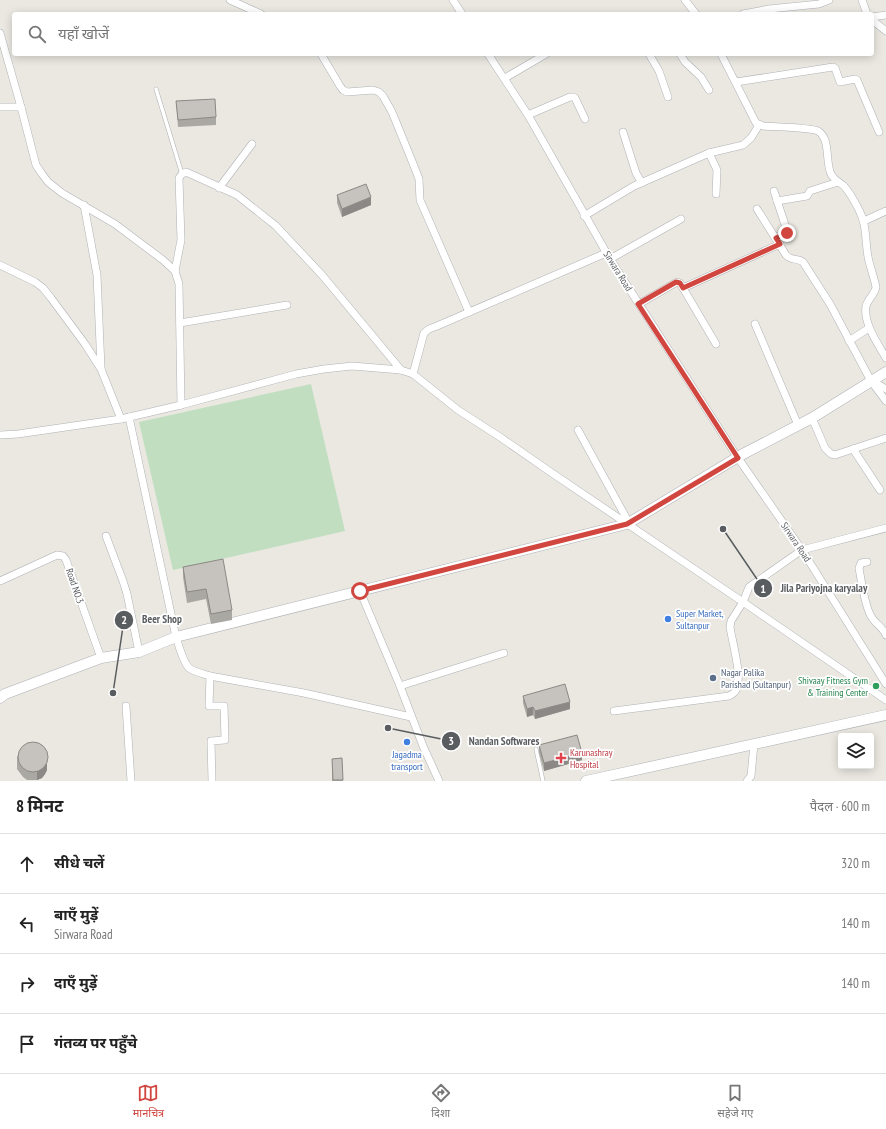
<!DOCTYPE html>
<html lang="hi">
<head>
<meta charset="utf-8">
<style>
  :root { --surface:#fff; --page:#f2f2f2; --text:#222; --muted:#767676; --line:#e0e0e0; --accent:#d14740 }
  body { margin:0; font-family:"PT Sans Narrow","Noto Sans Devanagari",sans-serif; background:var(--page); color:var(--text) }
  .controls { position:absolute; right:12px; bottom:12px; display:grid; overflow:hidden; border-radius:4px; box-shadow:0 2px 10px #0003 }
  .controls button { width:36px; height:36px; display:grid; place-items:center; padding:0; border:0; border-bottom:1px solid var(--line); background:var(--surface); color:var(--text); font:20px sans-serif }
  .stop { position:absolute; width:12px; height:12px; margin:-9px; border:3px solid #d14740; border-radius:50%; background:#fff }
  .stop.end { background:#d14740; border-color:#fff; box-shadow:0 1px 4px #0008 }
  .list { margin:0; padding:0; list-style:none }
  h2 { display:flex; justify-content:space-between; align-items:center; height:52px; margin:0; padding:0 16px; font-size:17px }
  h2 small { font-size:13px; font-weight:400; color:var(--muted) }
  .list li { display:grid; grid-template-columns:26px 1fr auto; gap:12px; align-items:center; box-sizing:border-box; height:60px; padding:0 16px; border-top:1px solid var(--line) }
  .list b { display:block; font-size:15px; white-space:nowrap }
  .list p { margin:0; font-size:13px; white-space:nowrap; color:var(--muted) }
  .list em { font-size:13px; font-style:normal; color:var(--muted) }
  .icon { flex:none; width:22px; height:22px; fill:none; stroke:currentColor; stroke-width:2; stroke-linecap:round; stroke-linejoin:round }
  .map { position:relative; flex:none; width:886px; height:781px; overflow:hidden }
  .search { position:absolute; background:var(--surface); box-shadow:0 2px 10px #0003; left:12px; right:12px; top:12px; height:44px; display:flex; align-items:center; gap:10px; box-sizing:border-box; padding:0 14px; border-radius:4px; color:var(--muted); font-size:15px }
  .sheet { height:292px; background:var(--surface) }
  nav { display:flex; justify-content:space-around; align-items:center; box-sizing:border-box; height:56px; border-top:1px solid var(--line); background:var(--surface); font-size:11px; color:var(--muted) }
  nav a { display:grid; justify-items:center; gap:2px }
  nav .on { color:var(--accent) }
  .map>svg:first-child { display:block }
  .green { fill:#c1dfc0 }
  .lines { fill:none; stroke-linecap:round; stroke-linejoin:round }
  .lane-casing { stroke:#afb1b5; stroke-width:4.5 }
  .street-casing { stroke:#afb1b5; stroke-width:8 }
  .secondary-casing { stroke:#aeb1b5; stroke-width:11 }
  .lane { stroke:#fff; stroke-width:3.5 }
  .street { stroke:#fff; stroke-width:7 }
  .secondary { stroke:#fff; stroke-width:10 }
  .wall { fill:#aaa8a3 }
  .shaded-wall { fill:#8b8885 }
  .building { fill:#c6c3be; stroke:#8b8885 }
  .route { stroke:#d14740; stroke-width:5 }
  .shop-dot { fill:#3f7fe0; stroke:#fff; stroke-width:1.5 }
  .service-dot { fill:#5c6f8a; stroke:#fff; stroke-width:1.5 }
  .leisure-dot { fill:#2e9e5b; stroke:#fff; stroke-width:1.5 }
  .health-dot { fill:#e0444e; stroke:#fff; stroke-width:1.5 }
  .labels { text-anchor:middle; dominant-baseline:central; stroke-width:3.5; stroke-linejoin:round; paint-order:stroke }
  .street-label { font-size:10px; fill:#5a5d60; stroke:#fff }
  .shop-label { font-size:10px; fill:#366cbe; stroke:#fff; text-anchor:start }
  .service-label { font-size:10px; fill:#4e5e75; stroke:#fff; text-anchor:start }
  .leisure-label { font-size:10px; fill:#27864d; stroke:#fff; text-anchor:end }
  .health-label { font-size:10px; fill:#be3a42; stroke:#fff; text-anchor:start }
  .leader { fill:none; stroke:#5a5d60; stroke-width:1.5 }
  .callout-dot { fill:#5a5d60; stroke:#fff; stroke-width:1.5 }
  .mark-label { font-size:12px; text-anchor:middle; font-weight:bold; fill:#fff }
  .callout-label { font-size:11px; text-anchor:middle; font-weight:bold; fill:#5a5d60; stroke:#fff; stroke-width:3.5; stroke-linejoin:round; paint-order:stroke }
</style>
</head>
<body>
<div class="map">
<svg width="886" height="781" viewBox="0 0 886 781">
  <rect width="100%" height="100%" fill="#eae8e1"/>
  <!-- green -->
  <polygon class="green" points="311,384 345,531 173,570 139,422"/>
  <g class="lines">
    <!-- lane casing -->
    <g class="lane-casing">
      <g id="lane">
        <polyline points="156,89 182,174"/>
        <polyline points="536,749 543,781"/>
      </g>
    </g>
    <!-- street casing -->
    <g class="street-casing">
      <g id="street">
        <polyline points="230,0 261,14"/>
        <polyline points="453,0 462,14"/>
        <polyline points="685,0 696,14"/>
        <polyline points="862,0 867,14"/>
        <polyline points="743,14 769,9 819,4 829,0"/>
        <polyline points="872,17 886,15"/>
        <polyline points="872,20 886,31"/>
        <polyline points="0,33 21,107 36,165 42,174 48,182 62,193 115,224 163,260 175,271 179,284 181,405"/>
        <polyline points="321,54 340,86 343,90 347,92 373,90 379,92 383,96 392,112 414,166 419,179 420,200 469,312"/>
        <polyline points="488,54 528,115 610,259 738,458 802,550 886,684"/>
        <polyline points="649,54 659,71 668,97"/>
        <polyline points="680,54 685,62 701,77 709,90"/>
        <path d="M 721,54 L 756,123 L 763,126 C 774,127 809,127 818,131 C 831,139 825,162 831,174 C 834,180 839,182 844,186 C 850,193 855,202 859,210 C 867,225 865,240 868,257 C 870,267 874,277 876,287 C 875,294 868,299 866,306 C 863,323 878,344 886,358"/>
        <polyline points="505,78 546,54"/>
        <polyline points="736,82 833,67 835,68 840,82 855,79 857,80 879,132"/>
        <polyline points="0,107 21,107"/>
        <polyline points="528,115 570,97 573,97 575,98 585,119"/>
        <polyline points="623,132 636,173 642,183"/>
        <polyline points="709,153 717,170 716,194"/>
        <polyline points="219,188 252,144"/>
        <polyline points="774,191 787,231 785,234 775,238"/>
        <polyline points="777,201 807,196 810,191 838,182"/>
        <polyline points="84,205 97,275 101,368"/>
        <path d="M 757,209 L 786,255 C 791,261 798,258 803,262 L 830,304 L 871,381 L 886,401"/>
        <polyline points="584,216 634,186 709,153 743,145 751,138 759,125"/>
        <polyline points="864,221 886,211"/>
        <polyline points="610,259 681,219"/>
        <polyline points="0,265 35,282 43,288 51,298 85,344 101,369 121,419"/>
        <polyline points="175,271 181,240 179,178 182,174 186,172 237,195 276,226 322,275 401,370"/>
        <polyline points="683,288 780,244"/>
        <polyline points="639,304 677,282 680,283 716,344"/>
        <polyline points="180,323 287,305"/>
        <polyline points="755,324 798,425"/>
        <polyline points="849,341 869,328"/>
        <polyline points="413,374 424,333 429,329 437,326 606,253"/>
        <polyline points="874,382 886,389"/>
        <path d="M 129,417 L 176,637 C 179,646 183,662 189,668 C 195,672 204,674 210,676 L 304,693 L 411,717"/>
        <polyline points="812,418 825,448 831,454 835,455 886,438"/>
        <polyline points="578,430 629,523"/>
        <polyline points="0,435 18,434 121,419 181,405 296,374 324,369 352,366 401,370 413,374 458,410 500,437 549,471 743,602 886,700"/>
        <polyline points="853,449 880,490"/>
        <polyline points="106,536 123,581 127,594 139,652"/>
        <path d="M 867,562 L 861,563 L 859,568 C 861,579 865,607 871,616 C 875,624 883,627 886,635"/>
        <polyline points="0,581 57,555 63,556 66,560 101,658"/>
        <polyline points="360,591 400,686 423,746 439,781"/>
        <polyline points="210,676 209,706 224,706 225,740 211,741 212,781"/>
        <polyline points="400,686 504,653"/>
        <polyline points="126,706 131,781"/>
        <path d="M 614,711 L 729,696 C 732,694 735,693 736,690 C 743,678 732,641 730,627 L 731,621 L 743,602 L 749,587 L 802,550 L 886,528"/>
        <polyline points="747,781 751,776 754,744"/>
      </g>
    </g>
    <!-- secondary casing -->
    <g class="secondary-casing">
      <g id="secondary">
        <polyline points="0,698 5,694 101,658 139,652 176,637 627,524 743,454 812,418 886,372"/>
        <polyline points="586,781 886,715"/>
      </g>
    </g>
    <!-- lane -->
    <use href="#lane" class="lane"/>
    <!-- street -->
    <use href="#street" class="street"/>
    <!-- secondary -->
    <use href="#secondary" class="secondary"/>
  </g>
  <!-- wall -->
  <g class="wall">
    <polygon points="176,101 216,117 216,125 178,127"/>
    <polygon points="337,195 371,205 342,217 337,203"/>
    <polygon points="183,567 232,610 232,620 211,624 206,599 187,603 183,577"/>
    <polygon points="523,696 570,709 535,719 533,715 527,717 523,703"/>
    <polygon points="539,745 582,760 544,771 539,753"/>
    <polygon points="17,756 47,770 45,774 42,778 37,780 27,780 23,777 17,769"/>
    <polygon points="342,758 343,781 332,781 332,759"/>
  </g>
  <!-- shaded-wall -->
  <g class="shaded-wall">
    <polygon points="371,197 371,205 342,217 342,209"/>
    <polygon points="570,702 570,709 535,719 535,711"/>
    <polygon points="533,707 533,715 527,717 527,709"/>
    <polygon points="582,753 582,760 544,771 544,763"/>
    <polygon points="47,762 47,770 45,774 42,778 37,780 37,772"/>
  </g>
  <!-- building -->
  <g class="building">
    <polygon points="215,99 216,117 178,120 176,101"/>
    <polygon points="366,184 371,197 342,209 337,195"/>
    <polygon points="223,559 232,610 211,614 206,589 187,592 183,567"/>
    <polygon points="565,684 570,702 535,711 533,707 527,709 523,696"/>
    <polygon points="577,735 582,753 544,763 539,745"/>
    <circle cx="33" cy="757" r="15"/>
    <polygon points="342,758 343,780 333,780 332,759"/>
  </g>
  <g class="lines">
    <!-- route -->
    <polyline class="route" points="360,591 627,524 738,458 638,304 676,282 680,283 683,288 780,244 776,238 785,234 787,233"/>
  </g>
  <!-- markers -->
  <g class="shop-dot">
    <circle cx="668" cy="619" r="4"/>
    <circle cx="407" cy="742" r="4"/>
  </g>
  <circle class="service-dot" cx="713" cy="678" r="4"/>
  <circle class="leisure-dot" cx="876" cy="686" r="4"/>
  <path class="health-dot" d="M559 752h4v4h4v4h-4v4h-4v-4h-4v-4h4z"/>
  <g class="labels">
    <!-- street labels -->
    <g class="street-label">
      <text transform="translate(618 271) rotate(58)">Sirwara Road</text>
      <text transform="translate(796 542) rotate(56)">Sirwara Road</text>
      <text transform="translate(75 586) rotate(71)">Road NO.3</text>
    </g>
    <!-- shop labels -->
    <g class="shop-label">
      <text x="676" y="613">Super Market,<tspan x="676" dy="12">Sultanpur</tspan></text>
      <text x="407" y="754" text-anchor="middle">Jagadma<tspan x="407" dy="12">transport</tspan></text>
    </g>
    <!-- service labels -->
    <g class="service-label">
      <text x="721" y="672">Nagar Palika<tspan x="721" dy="12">Parishad (Sultanpur)</tspan></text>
    </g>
    <!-- leisure labels -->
    <g class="leisure-label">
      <text x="868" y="680">Shivaay Fitness Gym<tspan x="868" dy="12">&amp; Training Center</tspan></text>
    </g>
    <!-- health labels -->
    <g class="health-label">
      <text x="570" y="752">Karunashray<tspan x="570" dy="12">Hospital</tspan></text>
    </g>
  </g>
  <!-- callouts -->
  <path class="leader" d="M723 529L763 588M113 693L124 620M388 728L451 741"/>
  <g class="callout-dot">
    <circle cx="723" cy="529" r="4"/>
    <circle cx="113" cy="693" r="4"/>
    <circle cx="388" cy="728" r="4"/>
    <circle cx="763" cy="588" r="10"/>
    <circle cx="124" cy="620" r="10"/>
    <circle cx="451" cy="741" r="10"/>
  </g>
  <g class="mark-label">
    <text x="763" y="593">1</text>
    <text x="124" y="624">2</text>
    <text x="451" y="745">3</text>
  </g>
  <g class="callout-label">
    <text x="824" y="592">Jila Pariyojna karyalay</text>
    <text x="162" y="623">Beer Shop</text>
    <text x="504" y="745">Nandan Softwares</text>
  </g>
</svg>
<div class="controls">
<button><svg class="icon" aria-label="layers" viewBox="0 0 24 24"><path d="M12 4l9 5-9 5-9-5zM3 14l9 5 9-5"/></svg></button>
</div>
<div class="stop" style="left:360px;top:591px"></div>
<div class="stop end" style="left:787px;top:233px"></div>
<div class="search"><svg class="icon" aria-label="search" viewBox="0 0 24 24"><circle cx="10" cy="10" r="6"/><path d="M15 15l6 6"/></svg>यहाँ खोजें</div>
</div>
<section class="sheet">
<h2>8 मिनट<small>पैदल · 600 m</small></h2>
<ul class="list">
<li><svg class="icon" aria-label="ahead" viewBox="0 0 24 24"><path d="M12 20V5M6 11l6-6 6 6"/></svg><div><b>सीधे चलें</b></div><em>320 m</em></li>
<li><svg class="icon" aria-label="left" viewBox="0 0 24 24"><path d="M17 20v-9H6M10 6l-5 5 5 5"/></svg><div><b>बाएँ मुड़ें</b><p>Sirwara Road</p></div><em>140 m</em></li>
<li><svg class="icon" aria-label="right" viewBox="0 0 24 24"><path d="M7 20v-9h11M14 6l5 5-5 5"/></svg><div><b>दाएँ मुड़ें</b></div><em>140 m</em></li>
<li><svg class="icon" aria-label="arrive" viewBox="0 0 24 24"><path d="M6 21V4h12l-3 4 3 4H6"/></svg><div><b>गंतव्य पर पहुँचे</b></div></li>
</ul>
</section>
<nav>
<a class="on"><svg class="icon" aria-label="map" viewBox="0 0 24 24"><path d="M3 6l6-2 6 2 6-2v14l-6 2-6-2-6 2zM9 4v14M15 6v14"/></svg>मानचित्र</a>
<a><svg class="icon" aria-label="directions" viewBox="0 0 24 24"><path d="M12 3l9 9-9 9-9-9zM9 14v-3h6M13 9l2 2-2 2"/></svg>दिशा</a>
<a><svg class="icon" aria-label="saved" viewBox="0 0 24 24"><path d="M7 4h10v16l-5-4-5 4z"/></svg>सहेजे गए</a>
</nav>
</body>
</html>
